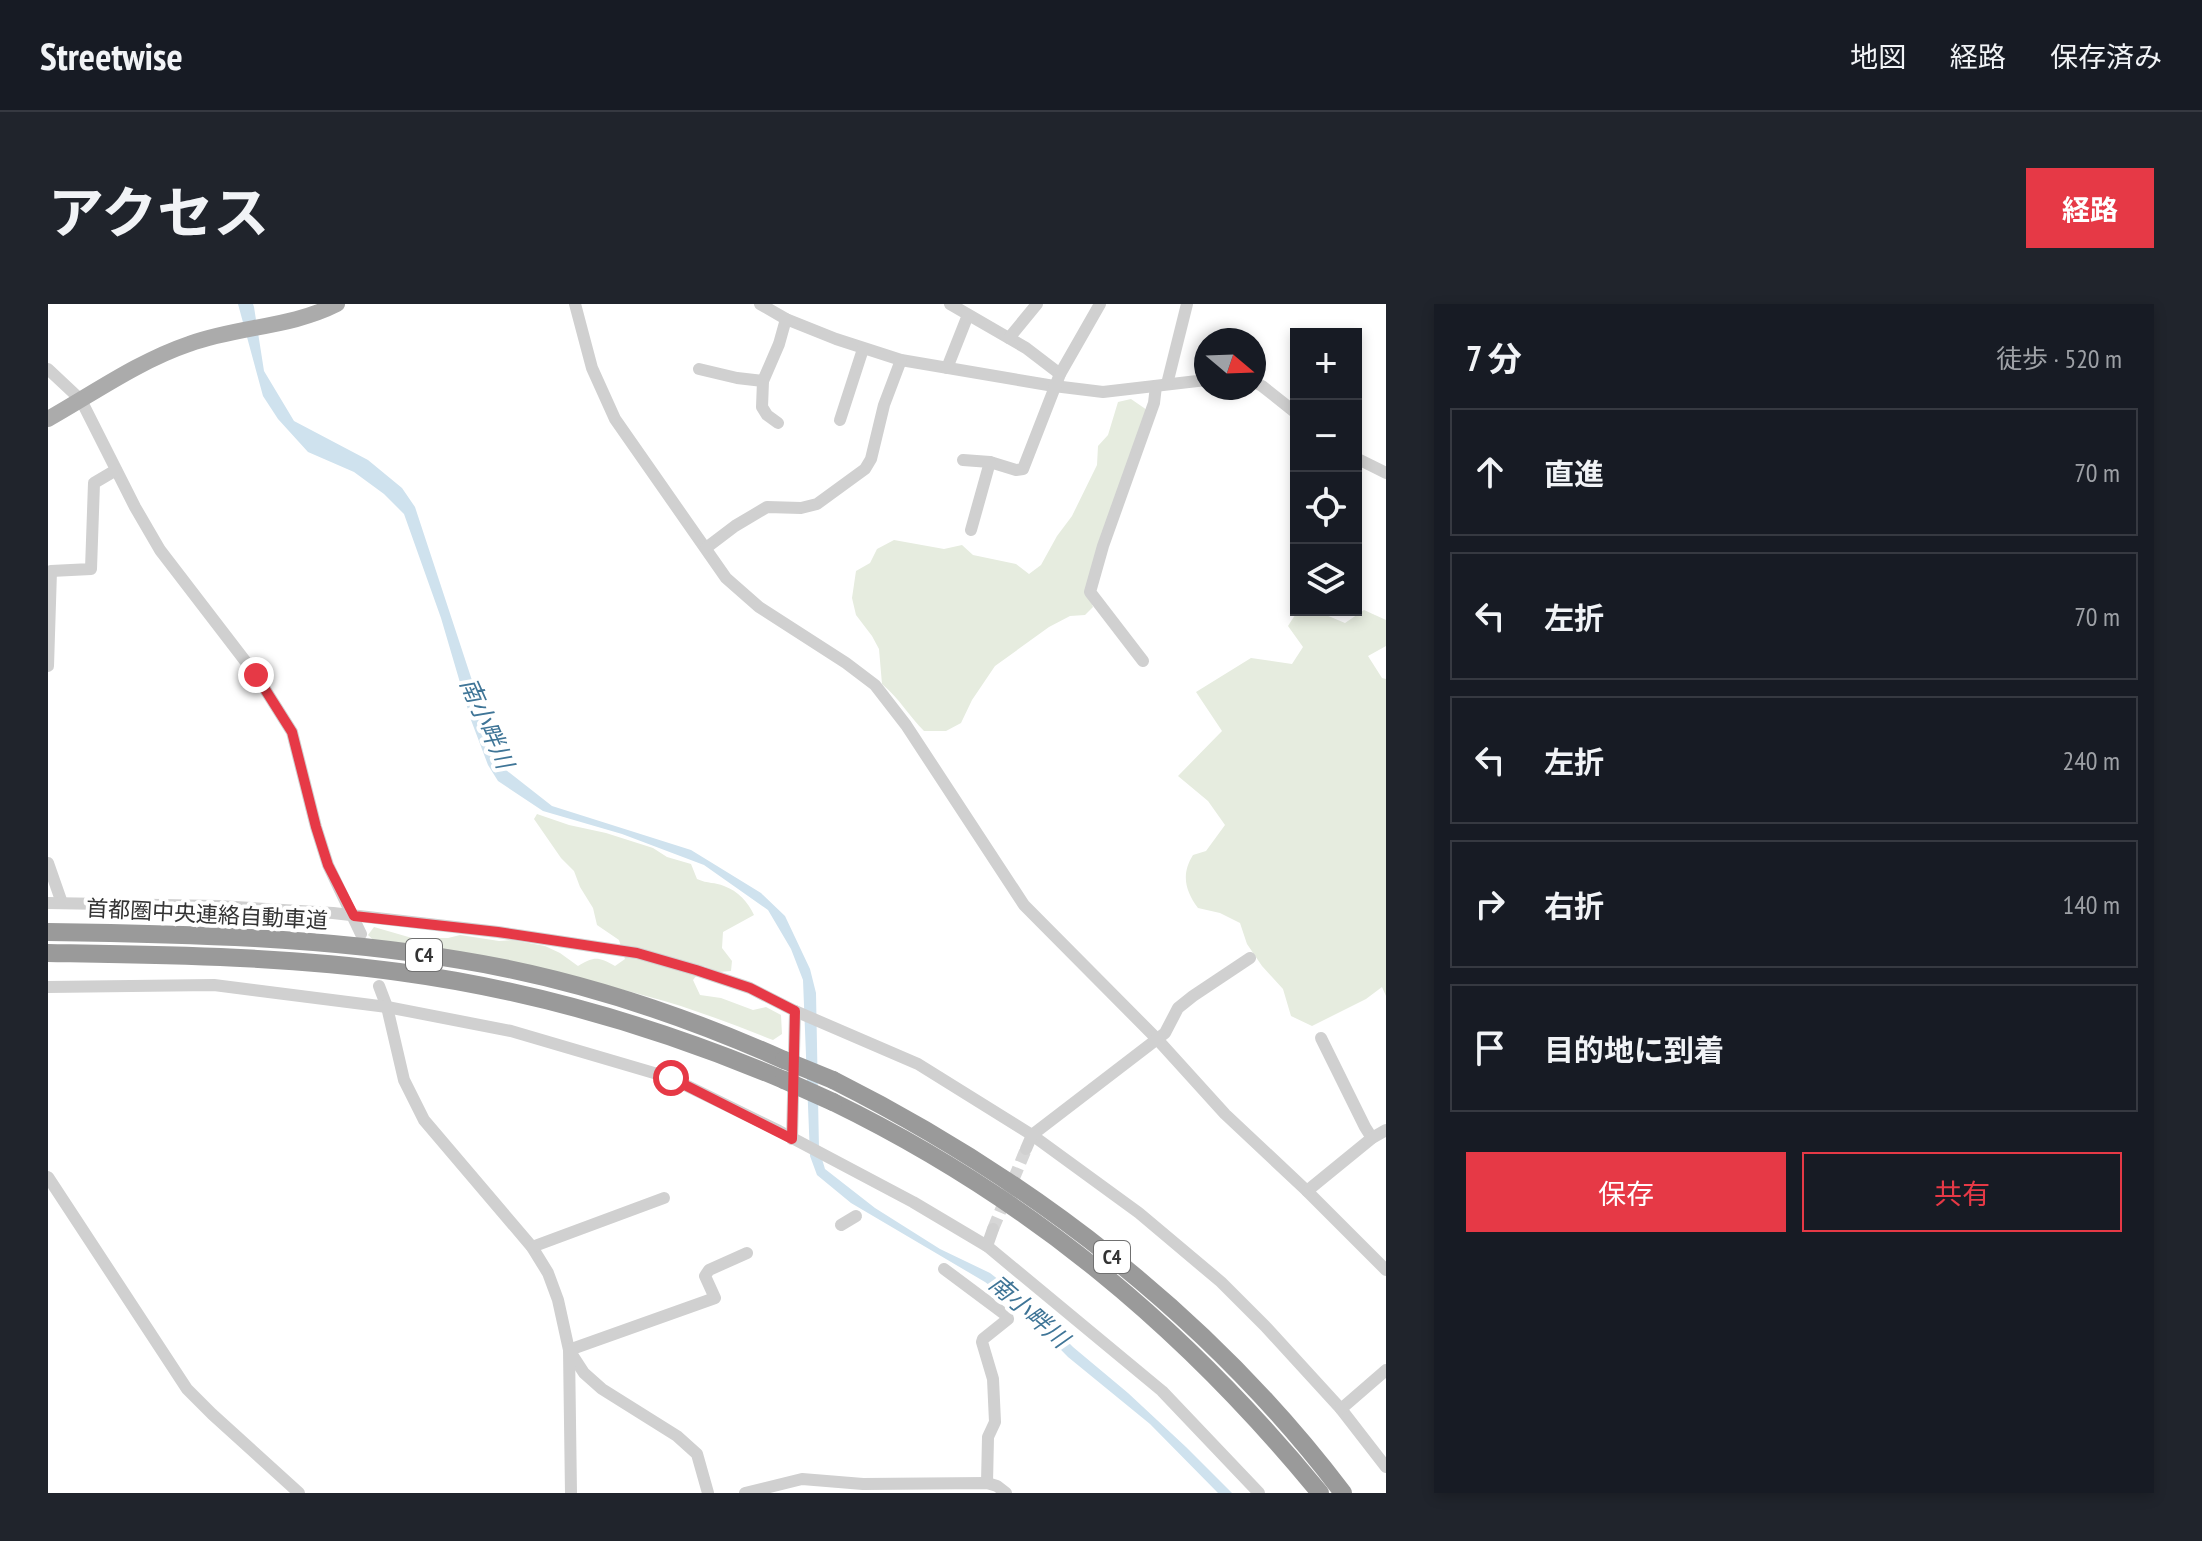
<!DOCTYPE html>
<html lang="ja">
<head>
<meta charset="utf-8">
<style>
  :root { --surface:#171b24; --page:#20242c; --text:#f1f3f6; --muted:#9ea1a6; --line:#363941; --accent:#e63946 }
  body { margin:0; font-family:"PT Sans Narrow","Noto Sans JP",sans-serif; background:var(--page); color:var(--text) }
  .controls { position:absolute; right:24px; top:24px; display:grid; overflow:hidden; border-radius:0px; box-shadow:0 4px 12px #0003 }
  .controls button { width:72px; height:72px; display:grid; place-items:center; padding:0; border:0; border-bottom:2px solid var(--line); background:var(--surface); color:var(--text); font:40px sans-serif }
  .compass { position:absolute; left:1146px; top:24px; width:72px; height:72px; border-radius:50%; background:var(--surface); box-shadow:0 4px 12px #0003; rotate:109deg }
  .stop { position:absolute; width:24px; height:24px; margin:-18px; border:6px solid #e63946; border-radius:50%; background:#fff }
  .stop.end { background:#e63946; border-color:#fff; box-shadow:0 2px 8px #0008 }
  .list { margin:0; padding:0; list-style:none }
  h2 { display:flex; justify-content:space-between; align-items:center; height:104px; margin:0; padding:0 32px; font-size:34px }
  h2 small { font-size:26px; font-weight:400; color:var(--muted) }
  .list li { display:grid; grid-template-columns:52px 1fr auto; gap:24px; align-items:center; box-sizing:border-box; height:128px; margin:0 16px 16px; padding:0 16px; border:2px solid var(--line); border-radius:0px }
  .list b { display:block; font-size:30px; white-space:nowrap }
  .list em { font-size:26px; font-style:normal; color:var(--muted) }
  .actions { display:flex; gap:16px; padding:24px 32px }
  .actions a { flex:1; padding:18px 0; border:2px solid var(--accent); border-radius:0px; text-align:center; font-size:28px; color:var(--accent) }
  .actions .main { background:var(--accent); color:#fff }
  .icon { flex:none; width:44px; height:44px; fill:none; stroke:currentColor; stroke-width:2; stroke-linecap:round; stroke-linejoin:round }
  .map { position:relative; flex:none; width:1338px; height:1189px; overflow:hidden; border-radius:0px }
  header { display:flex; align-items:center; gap:48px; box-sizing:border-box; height:112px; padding:0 40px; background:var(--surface); border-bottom:2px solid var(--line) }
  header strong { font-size:38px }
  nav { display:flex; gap:44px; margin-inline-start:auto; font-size:28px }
  .intro { display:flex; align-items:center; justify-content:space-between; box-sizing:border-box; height:192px; padding:0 48px }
  h1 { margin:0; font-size:56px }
  .button { padding:20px 36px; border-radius:0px; background:var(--accent); color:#fff; font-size:28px; font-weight:700 }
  main { display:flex; gap:48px; padding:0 48px }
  aside { flex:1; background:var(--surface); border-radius:0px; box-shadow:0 4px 12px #0003 }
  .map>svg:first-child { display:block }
  .green { fill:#e6ecdf }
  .water { fill:#cfe2ee }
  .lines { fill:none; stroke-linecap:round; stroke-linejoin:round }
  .minor-tunnel { stroke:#d6d6d6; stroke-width:12; stroke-dasharray:12 6; stroke-linecap:butt }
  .minor { stroke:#d0d0d0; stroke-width:12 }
  .major { stroke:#ababab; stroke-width:16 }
  .highway { stroke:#9a9a9a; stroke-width:18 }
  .highway-bridge { stroke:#9a9a9a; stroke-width:18 }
  .route { stroke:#e63946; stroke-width:10 }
  .labels { text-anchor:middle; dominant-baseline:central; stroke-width:8; stroke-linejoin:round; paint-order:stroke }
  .shield { fill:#fff; stroke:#707070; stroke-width:2 }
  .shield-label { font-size:20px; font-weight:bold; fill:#333 }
  .street-label { font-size:22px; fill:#333; stroke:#fff }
  .water-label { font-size:24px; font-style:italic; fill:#3f7597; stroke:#fff }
</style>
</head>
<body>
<header>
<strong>Streetwise</strong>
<nav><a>地図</a><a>経路</a><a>保存済み</a></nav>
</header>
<div class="intro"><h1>アクセス</h1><a class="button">経路</a></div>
<main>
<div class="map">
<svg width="1338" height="1189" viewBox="0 0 1338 1189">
  <rect width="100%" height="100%" fill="#fff"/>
  <!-- green -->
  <g class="green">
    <path d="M 1083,95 L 1099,106 L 1038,285 L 1045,303 L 1037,311 L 1022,312 L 1001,323 L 947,362 L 924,396 L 913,419 L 898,427 L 876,427 C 861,412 851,394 834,380 L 831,345 L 824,332 L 808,311 L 804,294 L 808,267 L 822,259 L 829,245 L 846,236 L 896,245 L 914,241 L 925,251 L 968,260 L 981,270 L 993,261 L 1009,232 L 1024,212 L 1049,161 L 1050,142 L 1060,131 L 1070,98 Z"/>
    <path d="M 1256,306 L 1266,306 L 1297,319 L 1316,306 L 1338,316 L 1338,342 L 1320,352 L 1334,374 L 1338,375 L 1338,692 L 1334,683 L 1318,695 L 1264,722 L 1243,712 L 1235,685 L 1214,662 L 1199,640 L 1192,619 L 1172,609 L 1150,604 C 1137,587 1133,570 1145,551 L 1158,547 L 1177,521 L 1160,497 L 1130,472 L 1174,427 L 1148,388 L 1203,354 L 1244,360 L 1255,343 L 1240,322 L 1249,308 Z"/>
    <path d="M 489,510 L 521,521 L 558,529 L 605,544 L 619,553 L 643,560 L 649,575 C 660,580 667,578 676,582 C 690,587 700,598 706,611 L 675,628 L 674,644 L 684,657 L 683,667 L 671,668 L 656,662 L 645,676 L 652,691 L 673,694 L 705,706 L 718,703 L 733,711 L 734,730 L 725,736 C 684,720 641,703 598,692 C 512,668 421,657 332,642 L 320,631 L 326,623 L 364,634 L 400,634 L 412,631 L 451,637 L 464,636 L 497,642 L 512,649 L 530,662 C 547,652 550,653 567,662 L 577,655 L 571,636 L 549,621 L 545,604 L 532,583 L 526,567 L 513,554 L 486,515 Z"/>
  </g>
  <!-- water -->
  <polygon class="water" points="190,0 205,0 206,3 216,67 246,117 320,156 354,184 367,203 438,419 458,466 504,502 643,546 713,589 737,612 762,665 768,689 771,845 777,865 827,904 892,945 942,969 984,1002 1025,1043 1080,1089 1138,1143 1184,1189 1170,1189 1102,1120 1020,1053 972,1004 937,978 803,899 769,871 762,852 755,676 743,645 720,606 656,561 574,530 495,507 450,477 440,461 423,416 393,314 356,210 336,190 306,168 260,148 230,115 215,92"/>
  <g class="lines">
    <!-- minor-tunnel -->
    <polyline class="minor-tunnel" points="945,925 978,845"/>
    <!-- minor -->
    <g class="minor">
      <polyline points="527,0 544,64 567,115 678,274 711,303 798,359 827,381 858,421 976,601 1109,735 1177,810 1259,887 1338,966"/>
      <polyline points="712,0 738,15 788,35 853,56 1006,82 1055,88 1158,76"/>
      <polyline points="902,0 978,44 1012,70"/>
      <polyline points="961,34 989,0"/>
      <polyline points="899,64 920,11"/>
      <polyline points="0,65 33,96 87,203 112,246 208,371 244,428 268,523 280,561 313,630"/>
      <polyline points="651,65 689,74 715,77"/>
      <polyline points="1206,78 1214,82 1248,109"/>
      <polyline points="1119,80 1139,0"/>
      <polyline points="792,116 815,45"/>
      <polyline points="730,119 719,111 714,103 715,77 731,40 738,15"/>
      <polyline points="1308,154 1338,169"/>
      <polyline points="915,156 942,158 968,166 975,165 1012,70 1052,0"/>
      <polyline points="923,226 942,158"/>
      <polyline points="658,244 687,222 719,203 753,204 769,200 817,165 823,155 836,101 853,56"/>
      <polyline points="1095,357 1042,288 1055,242 1106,99 1108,82"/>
      <polyline points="0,362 3,267 43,265 46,179 68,166"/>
      <polyline points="0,559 14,599"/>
      <polyline points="0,599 171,602 285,609 450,628 589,649 648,666 702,684 747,707 870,760 984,831 1091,909 1173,978 1217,1022 1293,1105 1338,1163"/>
      <polyline points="331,682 339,703 356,776 376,816 484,943 500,969 510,996 521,1046 536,1069 554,1085 629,1132 649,1150 660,1189"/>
      <polyline points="0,683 166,681 339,703 463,727 623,774 731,827 865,898 939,942 1114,1087 1211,1189"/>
      <polyline points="1273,734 1317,823 1324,834"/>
      <polyline points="744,835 747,707"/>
      <polyline points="978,845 984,831 1117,729 1130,704 1145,692 1202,654"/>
      <polyline points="0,873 139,1085 164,1110 251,1189"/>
      <polyline points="1259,887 1324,834 1338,826"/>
      <polyline points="793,921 808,912"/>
      <polyline points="939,942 945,925"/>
      <polyline points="484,943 616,894"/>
      <polyline points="896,965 959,1012 960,1015 935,1035 934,1038 945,1075 947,1118 940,1133 939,1179"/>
      <polyline points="1293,1105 1338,1066"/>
      <polyline points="523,1189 521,1046 667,994 657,972 661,966 699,949"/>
      <polyline points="697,1189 754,1175 815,1180 939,1179 949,1182 958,1189"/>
    </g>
    <!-- major -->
    <path class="major" d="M 0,115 C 46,89 91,57 141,40 C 190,22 242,24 289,0"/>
    <!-- highway -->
    <g class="highway">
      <path d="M 0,628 C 138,630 276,633 412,656 C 524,674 633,710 736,756"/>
      <path d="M 0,649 C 117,651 235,652 351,668 C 484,686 613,724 736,776"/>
      <path d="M 785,776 C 982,875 1161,1012 1295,1189"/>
      <path d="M 785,798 C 980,893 1135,1022 1272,1189"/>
    </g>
    <!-- highway-bridge -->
    <g class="highway-bridge">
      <polyline points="736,756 785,776"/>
      <polyline points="736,776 785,798"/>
    </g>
  </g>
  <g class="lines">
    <!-- route -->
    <polyline class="route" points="208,371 244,428 268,523 280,561 306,612 450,628 589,649 648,666 702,684 747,707 744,835 623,774"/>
  </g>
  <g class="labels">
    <!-- shield labels -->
    <g class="shield">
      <rect x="358" y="635" width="36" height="32" rx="6"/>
      <rect x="1046" y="937" width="36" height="32" rx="6"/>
    </g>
    <g class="shield-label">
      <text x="376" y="651">C4</text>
      <text x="1064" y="953">C4</text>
    </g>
    <!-- street labels -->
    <g class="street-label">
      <text transform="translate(159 610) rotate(3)">首都圏中央連絡自動車道</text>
    </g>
    <!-- water labels -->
    <g class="water-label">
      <text transform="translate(439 419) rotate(66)">南小畔川</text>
      <text transform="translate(981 1007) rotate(41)">南小畔川</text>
    </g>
  </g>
</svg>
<div class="controls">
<button>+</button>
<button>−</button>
<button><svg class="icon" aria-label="locate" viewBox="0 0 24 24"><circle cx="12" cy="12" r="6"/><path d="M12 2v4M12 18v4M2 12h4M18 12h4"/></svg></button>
<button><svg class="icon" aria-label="layers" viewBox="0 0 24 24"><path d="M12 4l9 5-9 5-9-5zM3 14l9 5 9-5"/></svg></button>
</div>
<svg class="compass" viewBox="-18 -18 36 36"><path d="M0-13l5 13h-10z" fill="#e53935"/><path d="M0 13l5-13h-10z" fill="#9ea1a6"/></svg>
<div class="stop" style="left:623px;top:774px"></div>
<div class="stop end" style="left:208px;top:371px"></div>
</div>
<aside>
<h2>7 分<small>徒歩 · 520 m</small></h2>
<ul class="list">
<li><svg class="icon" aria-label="ahead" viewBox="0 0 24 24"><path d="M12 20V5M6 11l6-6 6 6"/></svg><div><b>直進</b></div><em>70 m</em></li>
<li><svg class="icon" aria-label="left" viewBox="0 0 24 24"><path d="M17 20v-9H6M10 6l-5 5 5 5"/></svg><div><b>左折</b></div><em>70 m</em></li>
<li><svg class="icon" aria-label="left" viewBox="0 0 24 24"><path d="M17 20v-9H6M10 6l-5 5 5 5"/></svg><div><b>左折</b></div><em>240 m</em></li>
<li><svg class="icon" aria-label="right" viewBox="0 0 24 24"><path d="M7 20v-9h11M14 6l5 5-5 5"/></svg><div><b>右折</b></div><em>140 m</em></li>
<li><svg class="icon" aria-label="arrive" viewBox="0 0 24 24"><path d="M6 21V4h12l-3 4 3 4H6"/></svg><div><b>目的地に到着</b></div></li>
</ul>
<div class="actions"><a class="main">保存</a><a>共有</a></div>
</aside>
</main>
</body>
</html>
